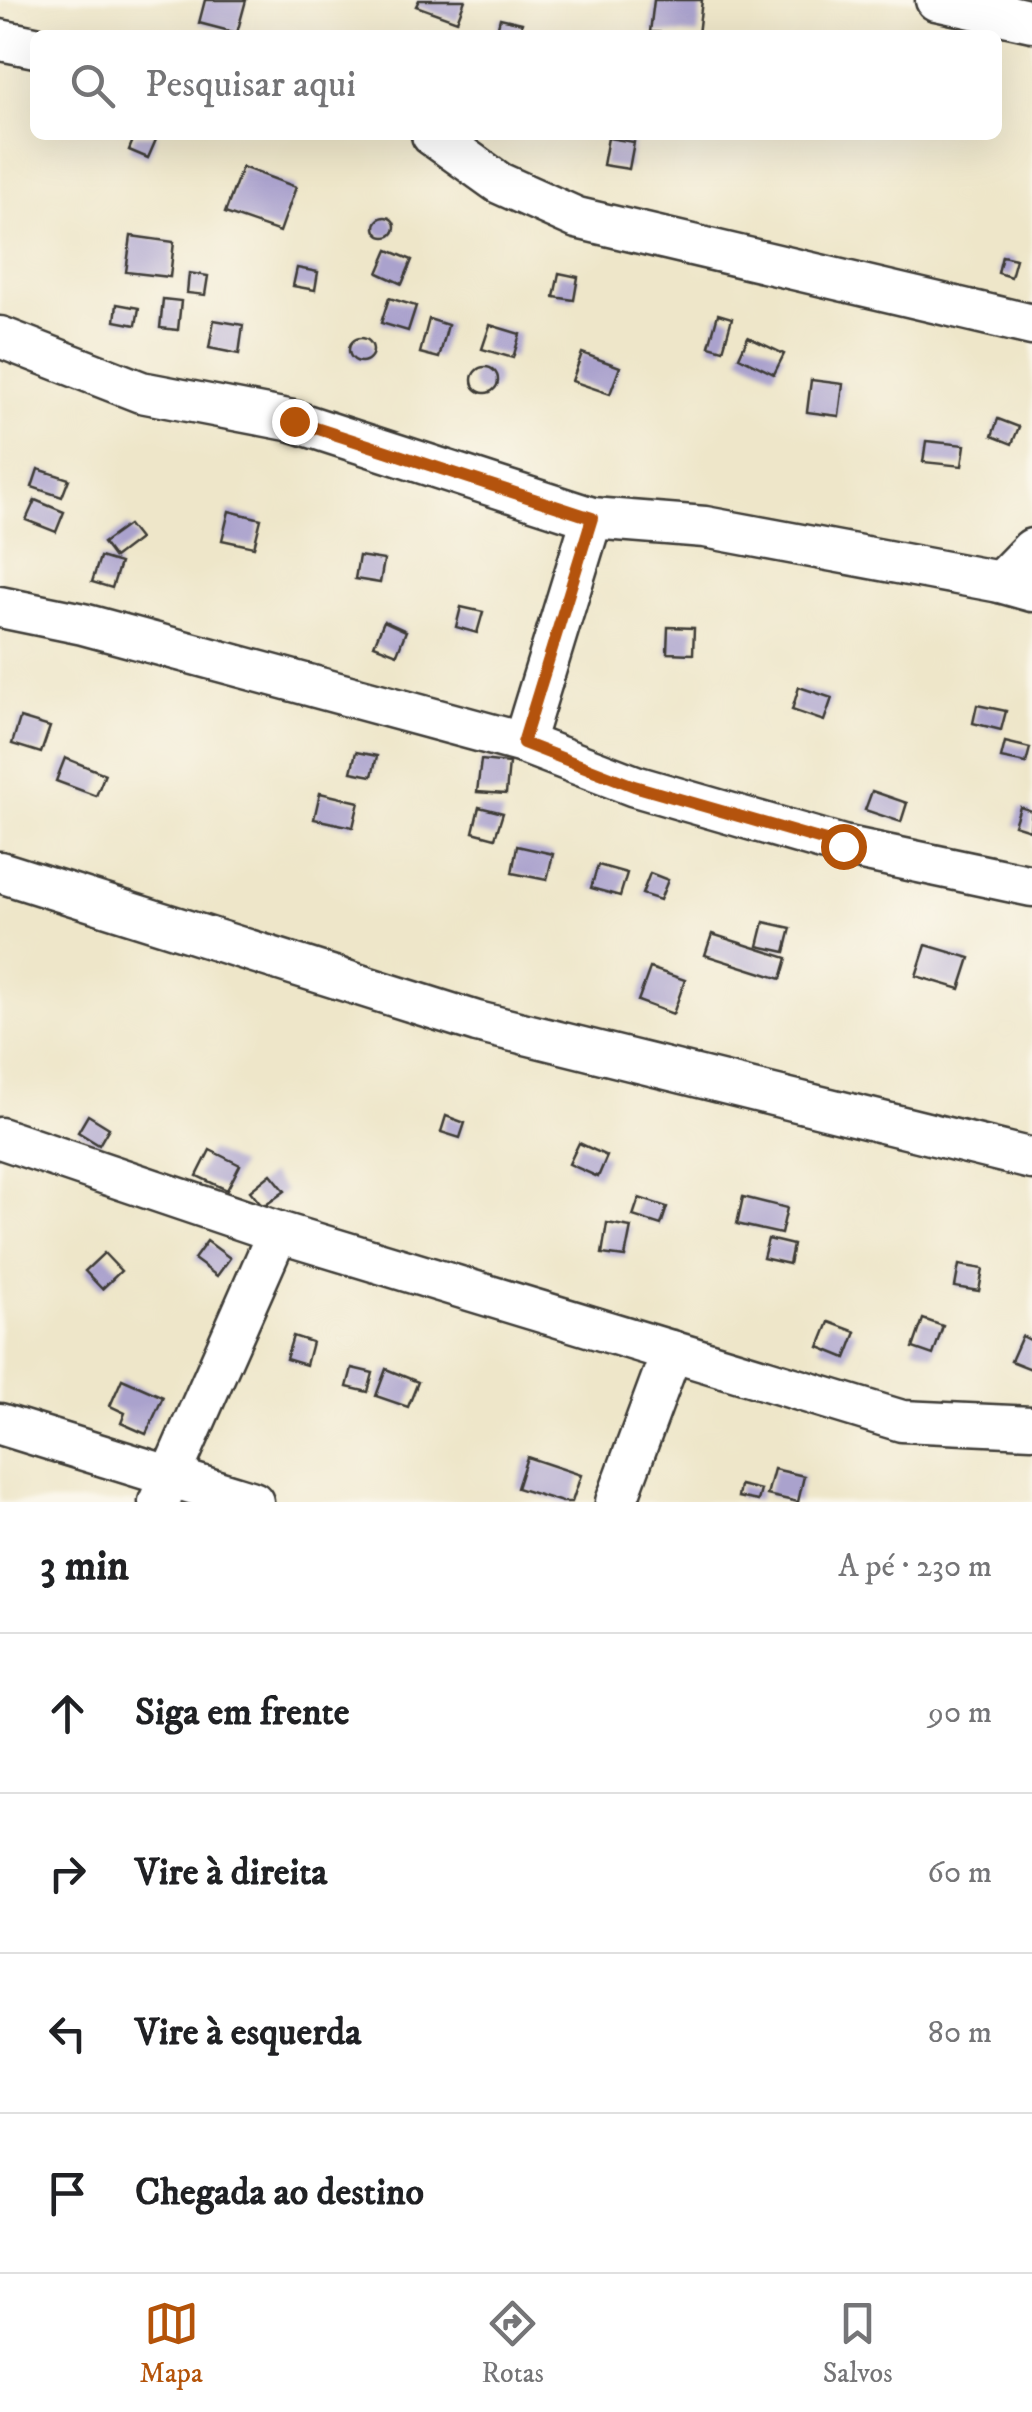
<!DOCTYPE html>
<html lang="pt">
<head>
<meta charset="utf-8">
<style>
  :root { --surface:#fff; --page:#f2f2f2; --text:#202124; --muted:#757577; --line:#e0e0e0; --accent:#b45309 }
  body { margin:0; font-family:"IM FELL DW Pica",serif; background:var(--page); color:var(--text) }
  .stop { position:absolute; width:30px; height:30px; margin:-22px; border:8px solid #b45309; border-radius:50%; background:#fff }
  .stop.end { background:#b45309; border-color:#fff; box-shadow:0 2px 10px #0008 }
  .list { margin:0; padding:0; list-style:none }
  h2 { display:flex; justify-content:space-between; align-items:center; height:130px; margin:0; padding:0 40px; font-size:42px }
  h2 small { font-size:32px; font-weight:400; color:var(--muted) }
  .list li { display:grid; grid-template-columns:65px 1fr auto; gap:30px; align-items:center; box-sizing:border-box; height:160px; padding:0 40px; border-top:2px solid var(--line) }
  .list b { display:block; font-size:38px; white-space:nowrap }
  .list em { font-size:32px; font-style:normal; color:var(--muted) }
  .icon { flex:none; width:55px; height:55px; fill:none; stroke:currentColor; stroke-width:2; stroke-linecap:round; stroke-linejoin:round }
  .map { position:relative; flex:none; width:1032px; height:1502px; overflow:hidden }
  .search { position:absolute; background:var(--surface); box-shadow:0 10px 40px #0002; left:30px; right:30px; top:30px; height:110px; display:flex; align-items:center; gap:25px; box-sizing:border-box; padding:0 35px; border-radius:15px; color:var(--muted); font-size:38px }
  .sheet { height:770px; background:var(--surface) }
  nav { display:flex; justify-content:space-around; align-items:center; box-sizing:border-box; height:140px; border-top:2px solid var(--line); background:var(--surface); font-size:28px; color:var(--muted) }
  nav a { display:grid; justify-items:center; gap:5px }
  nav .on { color:var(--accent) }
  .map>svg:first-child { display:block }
  .building { fill:#aaa2cd }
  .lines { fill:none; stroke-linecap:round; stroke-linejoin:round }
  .minor-casing { stroke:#3c3a36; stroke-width:45 }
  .minor { stroke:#fff; stroke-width:40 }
  .route { stroke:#b45309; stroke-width:12 }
</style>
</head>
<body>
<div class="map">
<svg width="1032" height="1502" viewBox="0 0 1032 1502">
  <rect width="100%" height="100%" fill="#fbf7ec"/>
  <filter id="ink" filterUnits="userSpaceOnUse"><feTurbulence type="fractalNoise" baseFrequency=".01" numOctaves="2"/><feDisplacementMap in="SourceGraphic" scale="20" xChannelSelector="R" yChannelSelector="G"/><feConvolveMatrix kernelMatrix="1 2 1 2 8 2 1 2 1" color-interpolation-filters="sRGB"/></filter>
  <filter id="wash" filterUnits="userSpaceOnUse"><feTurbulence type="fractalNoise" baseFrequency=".0048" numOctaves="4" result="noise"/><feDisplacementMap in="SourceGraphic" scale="40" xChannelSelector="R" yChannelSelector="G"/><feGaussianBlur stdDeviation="2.25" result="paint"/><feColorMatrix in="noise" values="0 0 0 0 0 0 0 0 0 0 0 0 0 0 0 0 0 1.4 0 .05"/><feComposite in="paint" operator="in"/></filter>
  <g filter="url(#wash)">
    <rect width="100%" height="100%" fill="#eee6c9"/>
    <g id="blocks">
      <!-- building -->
      <g class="building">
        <polygon points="205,0 246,0 237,33 199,23"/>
        <polygon points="419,0 465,0 457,21 416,6"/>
        <polygon points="654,0 702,0 698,35 650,32"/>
        <polygon points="500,18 522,23 519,35 496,35"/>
        <polygon points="135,135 158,135 148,158 129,150"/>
        <polygon points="608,138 634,142 629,169 603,165"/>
        <polygon points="242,167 296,187 280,232 225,213"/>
        <circle cx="385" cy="227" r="10"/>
        <polygon points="131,236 174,242 170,277 126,272"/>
        <polygon points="388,250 412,260 402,284 378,273"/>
        <polygon points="1002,256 1016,259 1011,277 998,273"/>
        <polygon points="297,268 318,272 315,290 293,286"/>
        <polygon points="189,273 208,276 205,295 187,293"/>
        <polygon points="559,273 578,277 574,300 554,297"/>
        <polygon points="389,298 416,306 408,331 381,323"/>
        <polygon points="163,299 181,301 178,330 160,328"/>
        <polygon points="117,304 139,308 136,325 115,321"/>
        <polygon points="718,314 732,318 723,350 709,346"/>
        <polygon points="429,319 448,325 439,358 420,353"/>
        <polygon points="214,320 243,325 239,354 209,348"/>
        <polygon points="490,325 520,334 513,358 482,349"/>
        <polygon points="748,337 784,354 774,374 739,357"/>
        <circle cx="361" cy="350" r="12"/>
        <polygon points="582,353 620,367 610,394 572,381"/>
        <circle cx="485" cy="380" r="13"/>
        <polygon points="811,380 843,384 839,416 807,412"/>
        <polygon points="998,419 1019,427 1012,444 992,436"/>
        <polygon points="926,441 965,445 962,466 923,462"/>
        <polygon points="38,469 69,479 62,497 32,487"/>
        <polygon points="35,500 64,512 56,532 26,520"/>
        <polygon points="229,511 261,519 254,547 222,540"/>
        <polygon points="128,525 139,539 114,558 103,543"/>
        <polygon points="359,556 384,560 380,583 355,579"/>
        <polygon points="100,557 120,563 112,588 92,582"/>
        <polygon points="461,607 483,612 477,633 456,627"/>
        <polygon points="384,621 406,631 397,654 374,645"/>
        <polygon points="668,627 694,628 693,654 667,653"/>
        <polygon points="799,687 832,698 824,721 792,710"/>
        <polygon points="977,705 1006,711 1001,730 973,723"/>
        <polygon points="20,718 50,727 41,753 12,744"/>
        <polygon points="1005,742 1030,748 1026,763 1001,758"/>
        <polygon points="356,752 377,756 372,776 351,772"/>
        <polygon points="65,758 105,774 96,796 56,781"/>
        <polygon points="481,760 509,763 506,794 477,792"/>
        <polygon points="872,791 907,803 901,822 865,810"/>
        <polygon points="320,793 359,802 353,827 314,819"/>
        <polygon points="479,807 503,813 495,838 473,832"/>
        <polygon points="1020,807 1032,811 1030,830 1014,825"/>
        <polygon points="517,846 553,854 547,880 512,873"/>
        <polygon points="598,865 627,873 620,896 591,888"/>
        <polygon points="650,873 668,880 660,900 642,894"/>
        <polygon points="764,922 791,928 785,952 758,946"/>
        <polygon points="712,934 787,958 781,979 705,955"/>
        <polygon points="926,945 970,958 960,989 916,976"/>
        <polygon points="650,968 685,980 673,1014 638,1001"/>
        <polygon points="88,1115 109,1128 99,1145 78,1132"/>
        <polygon points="446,1116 465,1123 460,1138 441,1132"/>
        <polygon points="579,1143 607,1156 598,1177 569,1164"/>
        <polygon points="210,1150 240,1165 227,1190 197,1176"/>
        <polygon points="271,1174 285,1191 263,1207 250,1191"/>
        <polygon points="743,1197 787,1208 781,1234 737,1224"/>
        <polygon points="639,1198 667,1207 661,1225 633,1216"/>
        <polygon points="607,1223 631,1227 625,1257 602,1254"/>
        <polygon points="768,1239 793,1245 789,1264 763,1258"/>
        <polygon points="207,1241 230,1258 217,1276 194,1259"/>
        <polygon points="104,1253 121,1271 102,1289 85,1271"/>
        <polygon points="959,1265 983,1269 979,1291 955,1287"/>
        <polygon points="923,1319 943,1326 933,1355 913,1348"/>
        <polygon points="829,1322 856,1332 846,1358 819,1347"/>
        <polygon points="293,1336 312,1342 306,1365 286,1359"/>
        <polygon points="1022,1336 1032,1341 1031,1369 1011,1361"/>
        <polygon points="352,1368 373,1373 368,1392 347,1387"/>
        <polygon points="386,1369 418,1382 408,1407 376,1396"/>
        <polygon points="122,1379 163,1397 146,1434 121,1423 125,1413 110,1406"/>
        <polygon points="527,1457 581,1475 572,1502 562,1502 517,1488"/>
        <polygon points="774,1469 804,1476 798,1502 767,1495"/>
        <polygon points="740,1485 761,1490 758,1501 738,1497"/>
      </g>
    </g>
  </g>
  <g filter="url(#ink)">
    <use href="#blocks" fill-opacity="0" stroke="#3c3a36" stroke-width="2.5"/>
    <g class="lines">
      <!-- minor casing -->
      <g class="minor-casing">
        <g id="minor">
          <polyline points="936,0 1032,21"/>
          <polyline points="0,40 35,47"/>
          <polyline points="432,135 499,183 577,218 1032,325"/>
          <polyline points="0,337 141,392 293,421 592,518 705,527 1000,582 1032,591"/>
          <polyline points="1000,582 1032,549"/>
          <polyline points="0,607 83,624 523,743 635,786 843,846 1032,886"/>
          <polyline points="523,743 592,518"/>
          <polyline points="0,872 477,1022 1032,1159"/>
          <polyline points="0,1138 278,1232 902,1421 1032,1427"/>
          <polyline points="0,1424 253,1502"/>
          <polyline points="159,1502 278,1232"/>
          <polyline points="616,1502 672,1351"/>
        </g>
      </g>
      <!-- minor -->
      <use href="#minor" class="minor"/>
    </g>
  </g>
  <g class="lines" filter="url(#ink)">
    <!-- route -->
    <polyline class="route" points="294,421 592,518 523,743 634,786 843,846"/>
  </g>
</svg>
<div class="stop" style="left:843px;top:846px"></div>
<div class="stop end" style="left:294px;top:421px"></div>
<div class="search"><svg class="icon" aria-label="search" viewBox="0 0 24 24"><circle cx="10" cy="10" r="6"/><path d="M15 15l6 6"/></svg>Pesquisar aqui</div>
</div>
<section class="sheet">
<h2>3 min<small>A pé · 230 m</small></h2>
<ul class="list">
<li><svg class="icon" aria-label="ahead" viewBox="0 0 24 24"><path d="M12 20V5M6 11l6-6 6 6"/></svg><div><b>Siga em frente</b></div><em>90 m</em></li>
<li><svg class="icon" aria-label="right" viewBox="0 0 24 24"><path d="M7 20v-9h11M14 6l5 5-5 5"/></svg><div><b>Vire à direita</b></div><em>60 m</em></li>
<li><svg class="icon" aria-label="left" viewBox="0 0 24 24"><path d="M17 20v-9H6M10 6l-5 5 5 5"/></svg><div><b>Vire à esquerda</b></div><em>80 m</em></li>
<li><svg class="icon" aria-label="arrive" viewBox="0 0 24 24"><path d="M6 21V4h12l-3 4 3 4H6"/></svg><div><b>Chegada ao destino</b></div></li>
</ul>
</section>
<nav>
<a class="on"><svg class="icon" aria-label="map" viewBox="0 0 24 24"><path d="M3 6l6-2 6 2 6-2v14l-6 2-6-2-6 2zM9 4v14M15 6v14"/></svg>Mapa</a>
<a><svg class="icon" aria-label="directions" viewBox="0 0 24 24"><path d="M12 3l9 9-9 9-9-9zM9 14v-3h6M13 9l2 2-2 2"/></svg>Rotas</a>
<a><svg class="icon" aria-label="saved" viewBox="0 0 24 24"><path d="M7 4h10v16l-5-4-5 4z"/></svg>Salvos</a>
</nav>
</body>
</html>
